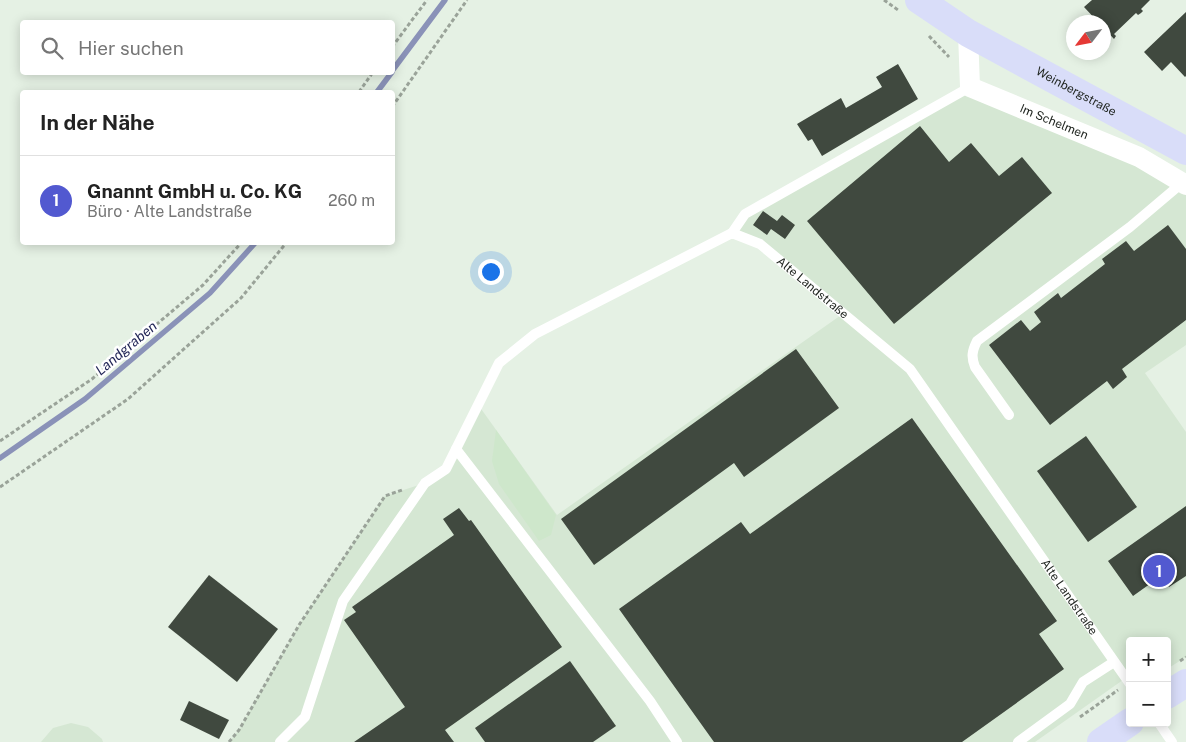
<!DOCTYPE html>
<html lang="de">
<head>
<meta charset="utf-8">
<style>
  :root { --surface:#fff; --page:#f6f6f6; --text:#222; --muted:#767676; --line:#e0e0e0; --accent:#5259d0 }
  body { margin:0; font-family:"Public Sans",sans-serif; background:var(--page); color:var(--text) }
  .controls { position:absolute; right:15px; bottom:15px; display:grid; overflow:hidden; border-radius:5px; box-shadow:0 2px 12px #0003 }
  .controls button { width:45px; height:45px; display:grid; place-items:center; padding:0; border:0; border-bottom:1px solid var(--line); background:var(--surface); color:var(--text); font:25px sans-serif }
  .compass { position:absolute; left:1066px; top:15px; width:45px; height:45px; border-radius:50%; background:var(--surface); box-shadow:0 2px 12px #0003; rotate:238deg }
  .you { position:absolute; left:490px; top:271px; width:18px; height:18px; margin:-12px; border:4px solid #fff; border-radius:50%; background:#1a73e8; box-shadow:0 0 0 8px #1a73e833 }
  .badge { display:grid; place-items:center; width:32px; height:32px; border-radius:50%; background:var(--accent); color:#fff; font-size:16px; font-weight:700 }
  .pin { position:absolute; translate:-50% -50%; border:2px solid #fff; box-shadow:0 1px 5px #0006 }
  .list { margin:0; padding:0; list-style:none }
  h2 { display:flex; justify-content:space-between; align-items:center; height:65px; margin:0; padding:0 20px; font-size:21px }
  h2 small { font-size:16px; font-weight:400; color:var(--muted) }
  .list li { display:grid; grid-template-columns:32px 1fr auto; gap:15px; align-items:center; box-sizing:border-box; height:90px; padding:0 20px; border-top:1px solid var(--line) }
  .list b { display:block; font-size:19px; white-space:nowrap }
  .list p { margin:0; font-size:16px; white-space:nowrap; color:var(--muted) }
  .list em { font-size:16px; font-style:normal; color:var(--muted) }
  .icon { flex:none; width:28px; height:28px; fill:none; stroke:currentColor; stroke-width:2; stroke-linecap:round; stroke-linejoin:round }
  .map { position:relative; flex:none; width:1186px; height:742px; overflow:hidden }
  .search { position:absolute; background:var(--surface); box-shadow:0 2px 12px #0003; left:20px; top:20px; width:375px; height:55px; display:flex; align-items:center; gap:12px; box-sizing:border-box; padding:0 18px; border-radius:5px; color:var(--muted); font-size:19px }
  .panel { position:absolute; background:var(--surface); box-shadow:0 2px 12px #0003; left:20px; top:90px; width:375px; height:155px; border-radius:5px }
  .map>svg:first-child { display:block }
  .built { fill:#d5e7d3 }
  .green { fill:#cee7cb }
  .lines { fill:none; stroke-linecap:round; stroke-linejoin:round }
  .stream { stroke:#8a92b8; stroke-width:5.5 }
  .building { fill:#40493f }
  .path { stroke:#9aa399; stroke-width:3; stroke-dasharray:4 2.5; stroke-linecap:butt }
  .lane { stroke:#fff; stroke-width:10 }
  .street { stroke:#fff; stroke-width:20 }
  .secondary { stroke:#d9ddf9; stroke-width:28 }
  .labels { text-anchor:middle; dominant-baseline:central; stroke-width:5; stroke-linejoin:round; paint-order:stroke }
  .street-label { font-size:12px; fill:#1e231e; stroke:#fff }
  .water-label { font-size:14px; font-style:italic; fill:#1f2354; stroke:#fff }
</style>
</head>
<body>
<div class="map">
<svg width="1186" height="742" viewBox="0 0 1186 742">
  <rect width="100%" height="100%" fill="#e5f1e4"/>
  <!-- built -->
  <g class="built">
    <polygon points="970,87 1186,185 1186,345 1145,373 1186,432 1186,657 1167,669 1167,641 1130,641 1130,675 1035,742 229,742 239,730 299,625 385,496 425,483 446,469 479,406 557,515 844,313 760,244 732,233 745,214"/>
    <polygon points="71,723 88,727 102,739 103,742 41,742 53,728"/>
  </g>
  <!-- green -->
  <polygon class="green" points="496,430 556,515 551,535 539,541 499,484 492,461"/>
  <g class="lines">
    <!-- stream -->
    <g class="stream">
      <polyline points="392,71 445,0"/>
      <polyline points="377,92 392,72"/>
      <polyline points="0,458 85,399 210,293 256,242"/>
    </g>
  </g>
  <!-- building -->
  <g class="building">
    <polygon points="1092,0 1150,0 1141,9 1143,11 1141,13 1138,15 1136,13 1114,34 1116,36 1114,39 1104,28 1104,22 1098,22 1084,7"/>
    <polygon points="1186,12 1186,76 1185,77 1171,62 1162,71 1144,52"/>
    <polygon points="898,64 918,99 822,156 812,139 808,141 797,124 841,98 846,108 882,87 876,77"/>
    <polygon points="920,126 949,162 971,143 999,176 1022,157 1052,193 894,324 807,221"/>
    <polygon points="763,211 777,221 782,215 795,225 785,239 771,229 767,235 753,225"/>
    <polygon points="1168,225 1186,249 1186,320 1122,369 1127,377 1113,389 1107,381 1050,425 989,345 1021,320 1030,331 1041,322 1034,312 1058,293 1061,298 1105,264 1102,259 1126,241 1134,251"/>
    <polygon points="796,349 839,408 744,477 734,463 594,565 561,519"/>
    <polygon points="912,418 1057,621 1039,634 1064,669 962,742 714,742 619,609 741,522 750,534"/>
    <polygon points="1086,436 1137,507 1088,542 1037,471"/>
    <polygon points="1186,506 1186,576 1169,587 1161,576 1133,596 1108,561"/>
    <polygon points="459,508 469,521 471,520 562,647 445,730 454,742 354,742 405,707 344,620 356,612 352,607 454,535 443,519"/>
    <polygon points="209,575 278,629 237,682 168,627"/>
    <polygon points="570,661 616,726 593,742 485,742 475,728"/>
    <polygon points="189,701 229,720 219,739 180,720"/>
  </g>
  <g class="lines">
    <!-- path -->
    <g class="path">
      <polyline points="884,0 898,10"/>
      <polyline points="929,36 949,57"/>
      <polyline points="392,47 427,0"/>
      <polyline points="359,92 373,72"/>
      <polyline points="392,107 467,0"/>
      <polyline points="0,441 92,379 203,285 242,242"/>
      <polyline points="0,487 128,399 241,298 287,242"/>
      <polyline points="1180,661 1186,657"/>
      <polyline points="1080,717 1118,690"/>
      <polyline points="229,742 239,730 299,625 385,496 402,490"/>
    </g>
    <!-- lane -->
    <g class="lane">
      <polyline points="732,233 745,214 970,87"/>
      <path d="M 1009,415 L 975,367 C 971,357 972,351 977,341 L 1130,227 L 1182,183"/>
      <polyline points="456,449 650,701 677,742"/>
      <polyline points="1159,723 1172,742"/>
      <path id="s1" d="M 280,742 L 305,717 L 343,601 L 425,483 L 446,469 L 499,363 L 535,334 L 732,233 L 760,244 L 910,369 L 1130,684"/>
      <polyline points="1018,742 1070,704 1083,682 1114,662"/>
    </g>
    <!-- street -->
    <path class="street" id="s2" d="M 968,33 L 970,87 L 1139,157 L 1186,185"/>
    <!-- secondary -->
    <g class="secondary">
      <path id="s3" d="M 919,0 L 968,33 L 1186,151"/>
      <polyline points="1167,695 1186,683"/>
      <polyline points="1101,742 1130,722"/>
    </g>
  </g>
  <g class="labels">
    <!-- street labels -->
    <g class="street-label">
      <text stroke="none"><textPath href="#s3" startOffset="182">Weinbergstraße</textPath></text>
      <text stroke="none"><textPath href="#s2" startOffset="145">Im Schelmen</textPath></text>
      <text stroke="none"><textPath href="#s1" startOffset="811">Alte Landstraße</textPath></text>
      <text stroke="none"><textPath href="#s1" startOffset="1216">Alte Landstraße</textPath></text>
    </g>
    <!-- water labels -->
    <g class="water-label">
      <text transform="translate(126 348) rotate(-40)">Landgraben</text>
    </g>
  </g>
</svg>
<div class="controls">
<button>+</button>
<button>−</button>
</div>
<svg class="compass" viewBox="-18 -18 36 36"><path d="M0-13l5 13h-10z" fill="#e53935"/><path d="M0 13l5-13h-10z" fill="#767676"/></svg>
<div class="you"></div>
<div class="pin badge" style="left:1159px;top:571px">1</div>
<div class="search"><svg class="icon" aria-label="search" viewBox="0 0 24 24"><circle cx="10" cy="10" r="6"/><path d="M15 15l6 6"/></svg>Hier suchen</div>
<section class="panel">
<h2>In der Nähe<small></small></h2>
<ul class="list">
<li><span class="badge">1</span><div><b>Gnannt GmbH u. Co. KG</b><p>Büro · Alte Landstraße</p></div><em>260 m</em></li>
</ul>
</section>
</div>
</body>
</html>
